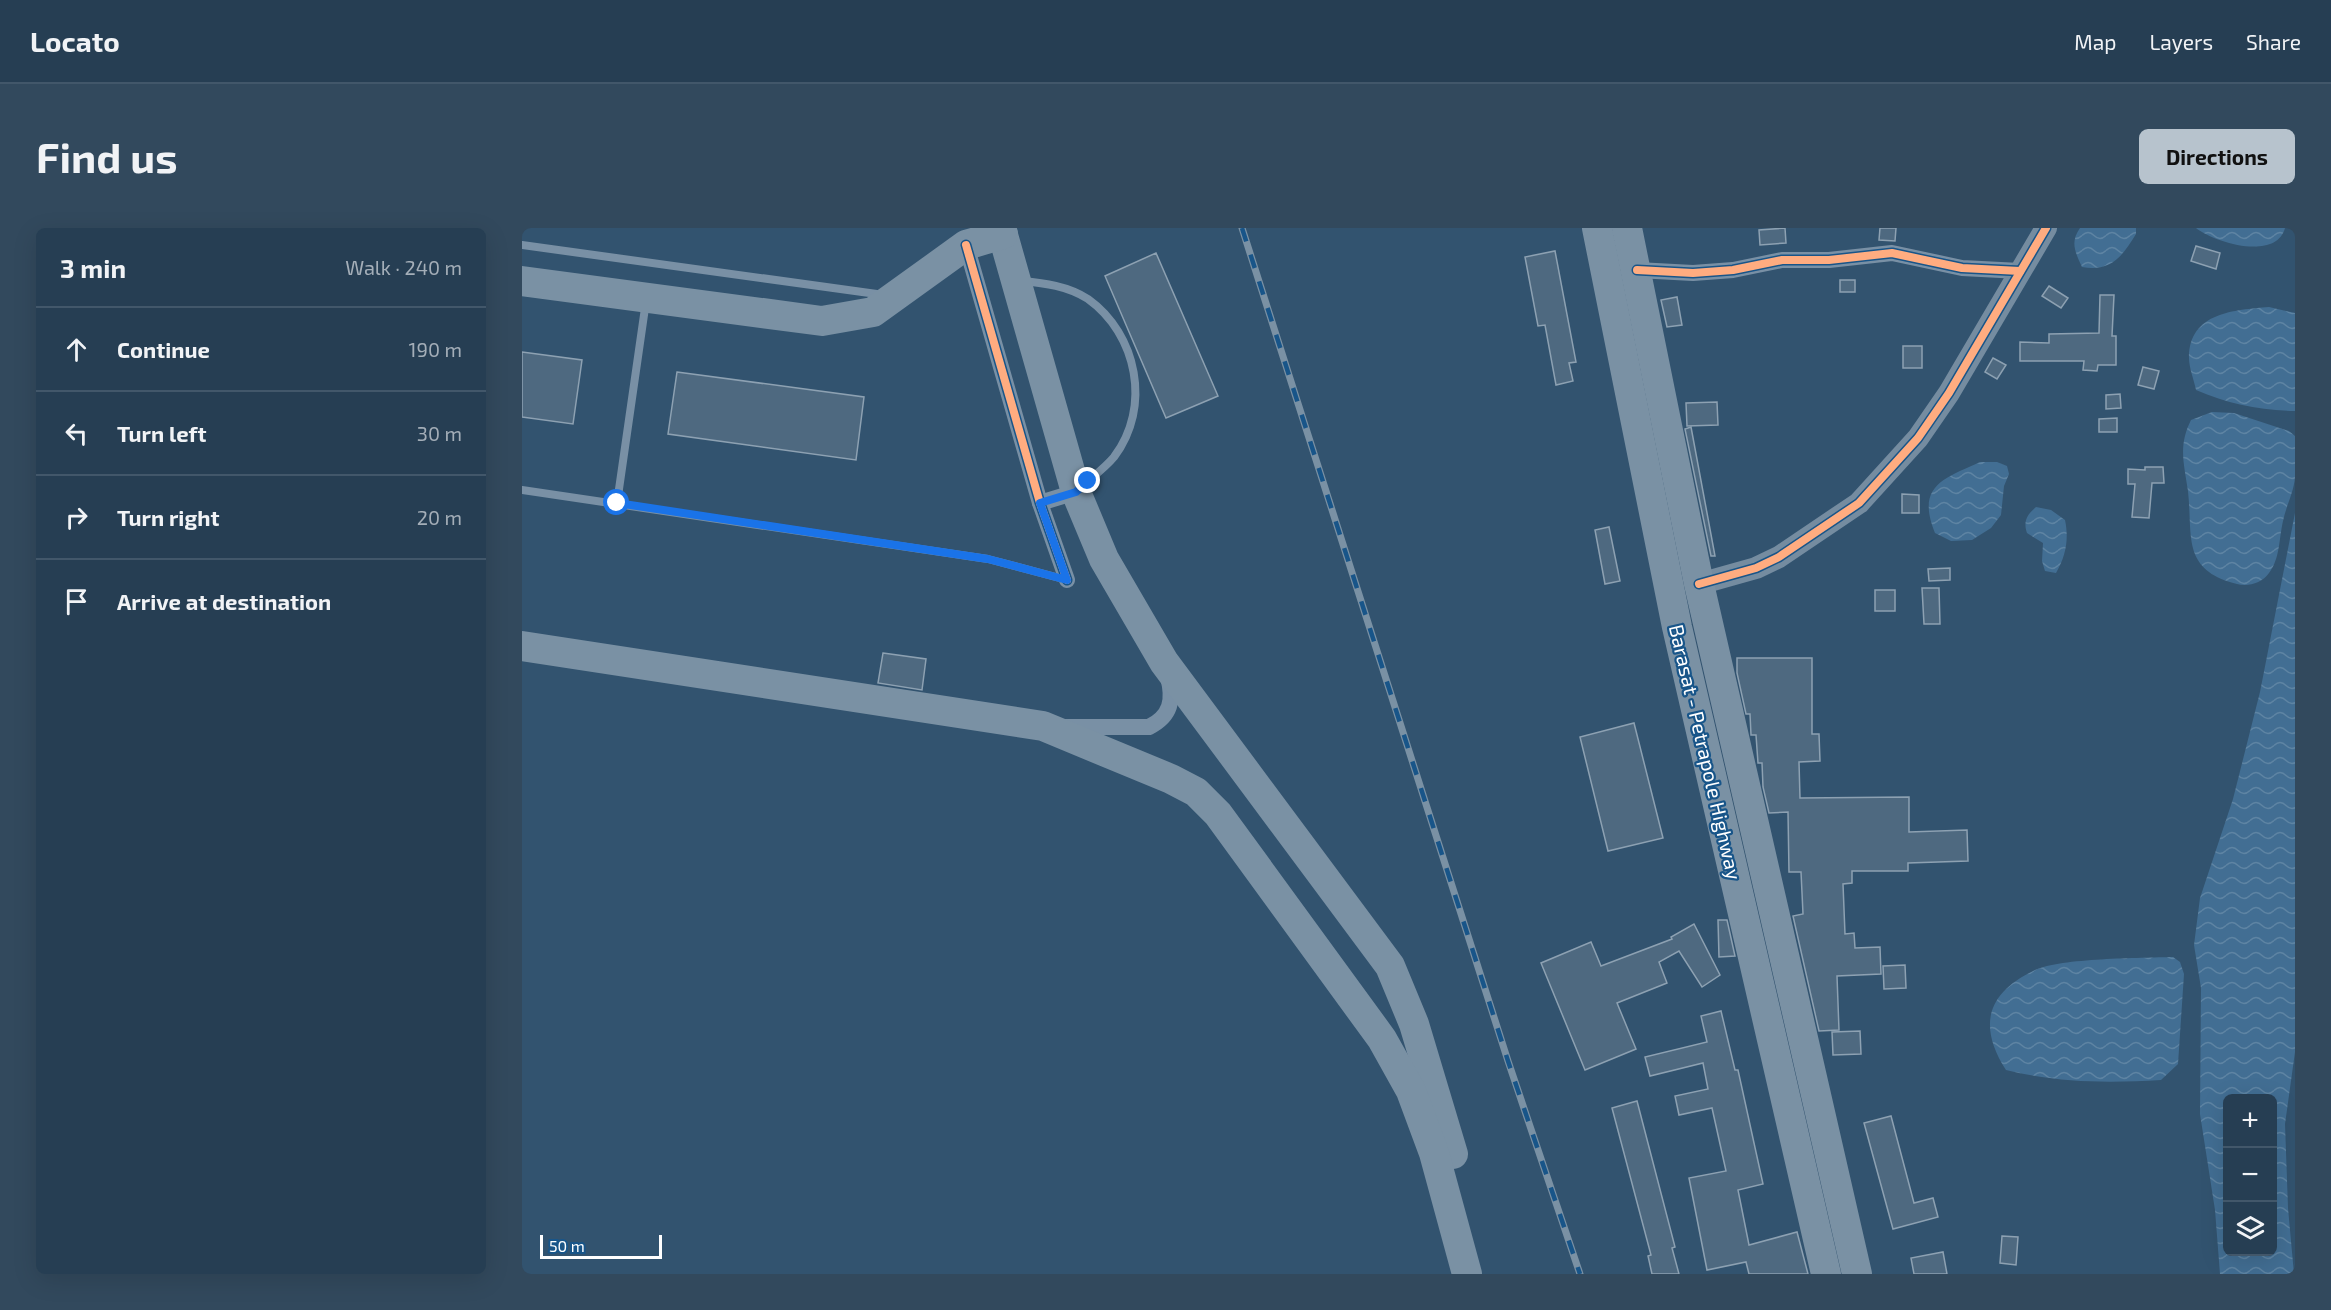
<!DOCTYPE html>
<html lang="en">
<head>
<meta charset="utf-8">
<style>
  :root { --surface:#263e53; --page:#32495d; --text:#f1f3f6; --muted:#a4aeb8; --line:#42576a; --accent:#b7c3cd }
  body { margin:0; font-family:"Exo 2",sans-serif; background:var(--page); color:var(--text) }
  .controls { position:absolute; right:18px; bottom:18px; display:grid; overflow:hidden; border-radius:9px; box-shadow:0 6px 24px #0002 }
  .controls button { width:54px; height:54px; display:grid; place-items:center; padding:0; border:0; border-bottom:2px solid var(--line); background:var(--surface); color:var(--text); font:30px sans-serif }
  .scale { position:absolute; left:18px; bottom:15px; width:122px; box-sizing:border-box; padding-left:6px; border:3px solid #fff; border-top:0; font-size:16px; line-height:21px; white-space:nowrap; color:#fff; -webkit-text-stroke:4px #185589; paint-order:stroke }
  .stop { position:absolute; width:18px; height:18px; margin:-14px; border:4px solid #1a73e8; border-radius:50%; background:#fff }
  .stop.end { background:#1a73e8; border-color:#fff; box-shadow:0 2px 6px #0008 }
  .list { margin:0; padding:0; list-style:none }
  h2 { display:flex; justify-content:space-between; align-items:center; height:78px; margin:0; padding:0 24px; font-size:26px }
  h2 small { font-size:20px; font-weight:400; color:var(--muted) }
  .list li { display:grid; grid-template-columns:39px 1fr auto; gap:18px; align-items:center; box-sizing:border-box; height:84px; padding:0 24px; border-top:2px solid var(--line) }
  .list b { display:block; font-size:22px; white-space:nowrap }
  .list em { font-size:20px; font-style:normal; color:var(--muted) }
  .icon { flex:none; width:33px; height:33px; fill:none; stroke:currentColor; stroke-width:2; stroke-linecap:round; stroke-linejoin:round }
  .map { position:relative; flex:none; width:1773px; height:1046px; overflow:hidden; border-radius:9px }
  header { display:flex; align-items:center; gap:36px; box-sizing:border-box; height:84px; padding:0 30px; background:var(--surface); border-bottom:2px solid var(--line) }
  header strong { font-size:28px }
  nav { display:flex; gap:33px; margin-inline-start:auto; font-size:21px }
  .intro { display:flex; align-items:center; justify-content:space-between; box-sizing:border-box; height:144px; padding:0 36px }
  h1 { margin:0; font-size:42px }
  .button { padding:15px 27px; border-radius:9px; background:var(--accent); color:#111; font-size:21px; font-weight:700 }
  main { display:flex; gap:36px; padding:0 36px }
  aside { flex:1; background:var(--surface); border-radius:9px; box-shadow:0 6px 24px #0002 }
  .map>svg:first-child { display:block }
  .water { fill:url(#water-waves); fill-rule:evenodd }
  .building { fill:#4e6980; stroke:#8da1b2; stroke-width:1.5 }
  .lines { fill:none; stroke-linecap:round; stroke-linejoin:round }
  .lane { stroke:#7990a5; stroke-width:8 }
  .street { stroke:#7990a5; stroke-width:16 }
  .secondary { stroke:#758ca0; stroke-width:22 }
  .highway { stroke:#7a91a4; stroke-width:30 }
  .rail-casing { stroke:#7a91a4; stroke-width:7 }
  .rail { stroke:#185589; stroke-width:4.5; stroke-dasharray:14; stroke-linecap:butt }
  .cycleway-casing { stroke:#185589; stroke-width:11 }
  .cycleway { stroke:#ffac80; stroke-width:8 }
  .route { stroke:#1a73e8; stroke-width:8 }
  .labels { text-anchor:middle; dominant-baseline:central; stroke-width:4.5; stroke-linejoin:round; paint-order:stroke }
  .street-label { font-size:20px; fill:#fff; stroke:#185589 }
</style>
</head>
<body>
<header>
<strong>Locato</strong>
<nav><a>Map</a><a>Layers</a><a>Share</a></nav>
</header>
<div class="intro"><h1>Find us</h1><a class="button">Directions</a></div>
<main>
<aside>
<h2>3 min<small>Walk · 240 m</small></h2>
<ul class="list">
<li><svg class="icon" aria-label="ahead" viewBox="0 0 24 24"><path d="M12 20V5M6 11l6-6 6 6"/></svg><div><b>Continue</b></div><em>190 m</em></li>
<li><svg class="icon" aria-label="left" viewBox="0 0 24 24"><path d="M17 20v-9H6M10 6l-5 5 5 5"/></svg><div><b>Turn left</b></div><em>30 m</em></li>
<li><svg class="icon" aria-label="right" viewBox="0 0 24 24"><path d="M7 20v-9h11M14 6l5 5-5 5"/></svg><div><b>Turn right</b></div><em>20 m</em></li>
<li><svg class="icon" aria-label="arrive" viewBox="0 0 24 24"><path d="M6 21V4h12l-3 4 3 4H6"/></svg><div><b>Arrive at destination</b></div></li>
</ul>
</aside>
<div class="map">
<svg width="1773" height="1046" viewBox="0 0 1773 1046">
  <defs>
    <pattern id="water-waves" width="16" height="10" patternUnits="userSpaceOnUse" patternTransform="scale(1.5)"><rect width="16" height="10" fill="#426e93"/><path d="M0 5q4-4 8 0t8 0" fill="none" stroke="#5e84a3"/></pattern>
  </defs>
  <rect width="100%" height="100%" fill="#32536f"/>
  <!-- water -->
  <g class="water">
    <path d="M 1558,0 L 1614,0 L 1614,6 C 1600,29 1589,44 1560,39 C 1553,24 1548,14 1558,0 Z"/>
    <path d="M 1674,0 L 1763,0 C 1754,33 1693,15 1674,0 Z"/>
    <path d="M 1747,79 L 1773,85 L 1773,183 C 1738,182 1706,176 1674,162 C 1672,152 1667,140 1667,130 C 1667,84 1713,82 1747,79 Z"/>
    <path d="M 1690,184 L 1712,185 L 1767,203 L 1773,208 C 1773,221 1773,235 1773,249 C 1772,264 1764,278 1761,293 C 1757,310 1758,331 1747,345 C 1740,355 1726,359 1715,356 C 1659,342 1671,308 1666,263 C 1662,235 1656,218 1669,192 Z"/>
    <path d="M 1458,234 L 1475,234 L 1485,238 L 1487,246 L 1482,258 L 1479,287 L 1469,300 L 1450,312 L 1429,313 L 1413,305 C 1394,258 1421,251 1458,234 Z"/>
    <path d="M 1514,279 L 1529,282 L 1543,292 C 1547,311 1544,328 1534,345 L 1523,343 L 1520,333 L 1521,315 L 1505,305 C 1501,293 1505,287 1514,279 Z"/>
    <path d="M 1773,285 L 1773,824 L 1763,896 L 1766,980 L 1772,1046 L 1698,1046 L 1693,982 L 1678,886 L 1679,760 L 1672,717 L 1678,670 L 1711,571 L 1738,464 ZM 1706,870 L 1750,870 L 1750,1024 L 1706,1024 Z"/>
    <path d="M 1651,729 L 1658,734 L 1662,746 L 1656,836 L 1639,852 C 1586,855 1536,855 1484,842 C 1456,798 1464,765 1513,742 C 1539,730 1619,730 1651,729 Z"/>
  </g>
  <!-- building -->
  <g class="building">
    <polygon points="1263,0 1264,15 1238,17 1237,2"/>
    <polygon points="1358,0 1374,0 1373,13 1357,12"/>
    <polygon points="1674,18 1698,25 1694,41 1669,33"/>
    <polygon points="1033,23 1054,134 1047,135 1051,153 1034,157 1023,97 1016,98 1003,29"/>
    <polygon points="634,25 696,168 644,190 583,48"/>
    <rect x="1318" y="52" width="15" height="12"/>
    <polygon points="1527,58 1546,70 1539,80 1520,68"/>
    <polygon points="1578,67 1592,67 1590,108 1594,108 1594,137 1576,137 1575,143 1561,142 1562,133 1498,133 1498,114 1527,115 1527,106 1577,105"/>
    <polygon points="1155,69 1160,97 1145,99 1139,72"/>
    <rect x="1381" y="118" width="19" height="22"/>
    <polygon points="0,124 60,132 51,196 0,189"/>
    <polygon points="1471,130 1484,137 1475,151 1463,144"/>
    <polygon points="1621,139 1637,143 1632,161 1616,157"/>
    <polygon points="155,144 342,169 334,232 146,206"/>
    <polygon points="1598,166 1599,180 1584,181 1584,167"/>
    <polygon points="1195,174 1196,197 1165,198 1164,175"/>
    <polygon points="1595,190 1595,204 1577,204 1577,191"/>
    <polygon points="1169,199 1193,328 1189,328 1163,201"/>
    <polygon points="1623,239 1641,239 1642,255 1630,255 1627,290 1610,289 1613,256 1606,256 1606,241 1623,242"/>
    <polygon points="1380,266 1397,267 1397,285 1380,285"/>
    <polygon points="1087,299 1098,353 1083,356 1073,302"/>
    <polygon points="1428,340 1428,352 1407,353 1406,341"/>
    <polygon points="1400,360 1417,360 1418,396 1402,396"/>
    <rect x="1353" y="362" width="20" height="21"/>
    <polygon points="361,425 404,431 400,462 356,455"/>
    <polygon points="1215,430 1290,430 1290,506 1297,506 1298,533 1277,534 1278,570 1387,569 1387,604 1445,602 1446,633 1386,635 1386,643 1330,643 1330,655 1321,656 1323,706 1332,705 1333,720 1358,719 1359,746 1315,748 1317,802 1297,803 1271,688 1281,686 1279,644 1267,644 1266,584 1247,585 1241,559 1240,535 1236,535 1234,507 1229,507 1228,486 1224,486 1215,445"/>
    <polygon points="1112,495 1141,610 1086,623 1058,509"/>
    <polygon points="1196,692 1205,692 1213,728 1197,729"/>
    <polygon points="1172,696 1198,747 1180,759 1157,723 1137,734 1145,755 1095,775 1114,821 1063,842 1019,735 1069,714 1079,738 1150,711 1149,709"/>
    <polygon points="1383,737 1384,760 1362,761 1361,738"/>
    <polygon points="1199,783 1213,842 1216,842 1241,956 1216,962 1227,1017 1275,1004 1286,1046 1227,1046 1224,1034 1185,1042 1167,950 1204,943 1190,880 1157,887 1153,868 1186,861 1181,835 1128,848 1123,829 1185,814 1179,788"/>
    <polygon points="1338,803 1339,826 1311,827 1310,804"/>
    <polygon points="1115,873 1153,1019 1150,1020 1157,1046 1130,1046 1126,1028 1129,1027 1090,880"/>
    <polygon points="1369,888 1392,975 1411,970 1416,989 1371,1001 1342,895"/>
    <polygon points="1480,1008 1496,1009 1494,1037 1478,1035"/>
    <polygon points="1421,1024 1425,1046 1392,1046 1389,1030"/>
  </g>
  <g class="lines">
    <!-- lane -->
    <g class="lane">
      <polyline points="0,17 362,67"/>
      <path d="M 500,53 C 522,55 546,58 566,71 C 615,106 630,179 592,229 C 583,240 569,250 558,260"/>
      <polyline points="0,262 466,331 545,352"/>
      <polyline points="95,275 124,73"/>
    </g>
    <!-- street -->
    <g class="street">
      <polyline points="444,17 518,275 545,352"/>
      <polyline points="1115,42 1171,45 1211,42 1260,32 1307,32 1370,25 1440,40 1498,43"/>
      <polyline points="518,275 554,264"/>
      <path d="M 543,499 L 627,499 C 649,488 652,472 646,449"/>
    </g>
    <!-- secondary -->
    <polyline class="secondary" points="1177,356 1234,340 1257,329 1337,275 1396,210 1427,165 1524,0"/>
    <!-- highway -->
    <g class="highway">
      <polyline points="479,0 554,264 582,331 642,434 868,738 892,796 931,926"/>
      <polyline points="1075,0 1155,399 1304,1046"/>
      <polyline points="1105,0 1177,356 1335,1046"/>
      <polyline points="0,53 300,93 351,84 444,17 481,6"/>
      <polyline points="0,418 521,498 649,551 674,564 696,586 860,811 889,863 912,925 945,1046"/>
    </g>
    <!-- rail casing -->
    <g class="rail-casing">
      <polyline id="rail" points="720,0 986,833 1058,1046"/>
    </g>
    <!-- rail -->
    <use href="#rail" class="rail"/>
    <!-- cycleway casing -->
    <g class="cycleway-casing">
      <g id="cycleway">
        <polyline points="444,17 518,275 545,352"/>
        <polyline points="1115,42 1171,45 1211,42 1260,32 1307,32 1370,25 1440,40 1498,43"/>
        <polyline points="1177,356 1234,340 1257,329 1337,275 1396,210 1427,165 1524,0"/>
      </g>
    </g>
    <!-- cycleway -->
    <use href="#cycleway" class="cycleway"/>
  </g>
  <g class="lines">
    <!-- route -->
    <polyline class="route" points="95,275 466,331 545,352 518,275 554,264 566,253"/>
  </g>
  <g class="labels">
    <!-- street labels -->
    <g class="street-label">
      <text transform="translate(1184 524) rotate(77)">Barasat - Petrapole Highway</text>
    </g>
  </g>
</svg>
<div class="controls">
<button>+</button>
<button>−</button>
<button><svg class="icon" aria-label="layers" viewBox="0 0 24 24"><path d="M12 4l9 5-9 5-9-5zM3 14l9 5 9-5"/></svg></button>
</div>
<div class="scale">50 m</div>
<div class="stop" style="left:95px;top:275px"></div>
<div class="stop end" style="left:566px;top:253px"></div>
</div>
</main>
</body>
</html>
